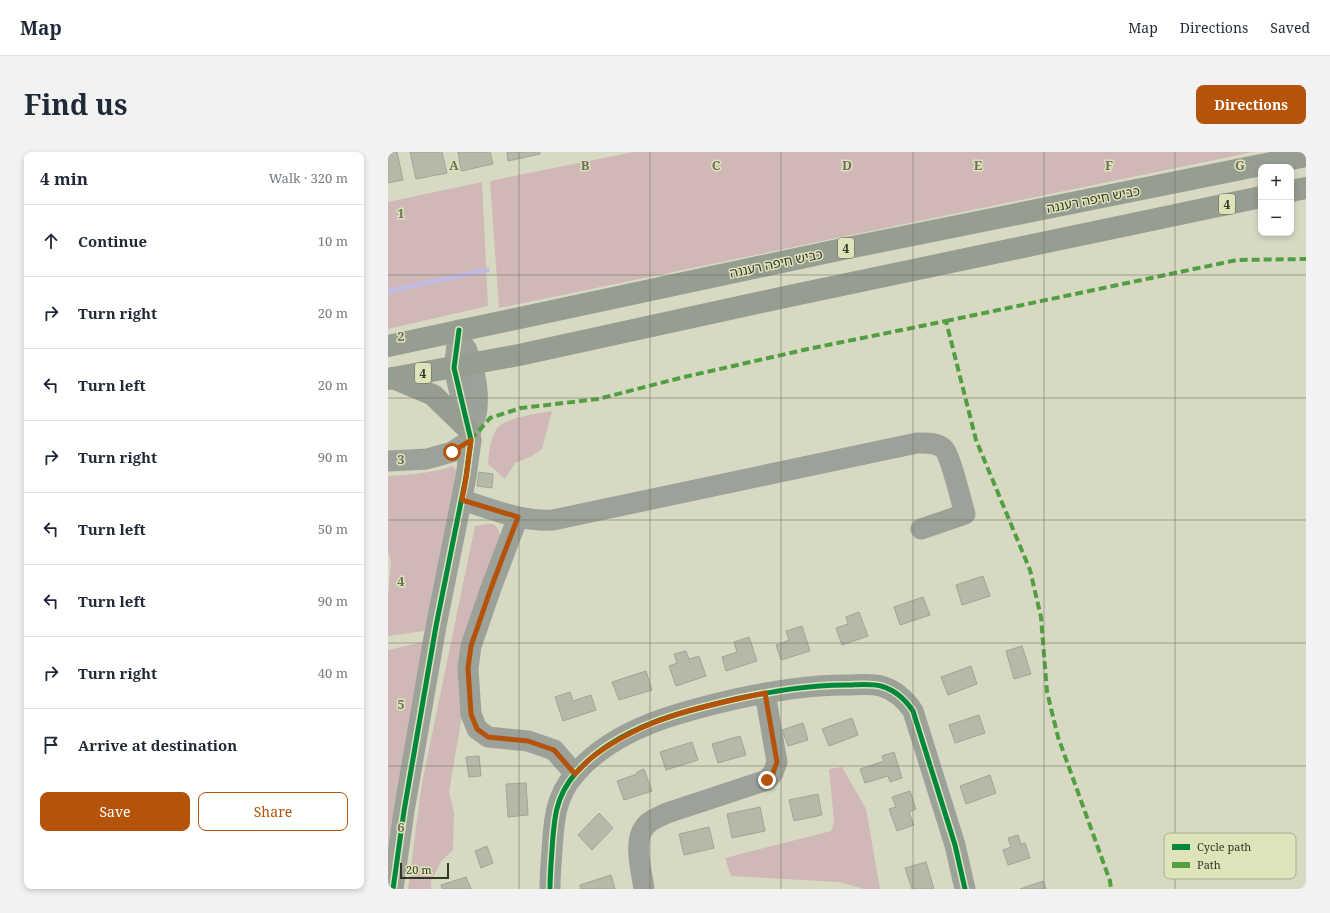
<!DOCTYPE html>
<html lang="en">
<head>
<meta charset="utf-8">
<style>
  :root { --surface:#fff; --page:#f2f2f3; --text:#1f2937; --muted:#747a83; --line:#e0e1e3; --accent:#b45309 }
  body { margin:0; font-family:"Noto Serif","Noto Sans Hebrew",serif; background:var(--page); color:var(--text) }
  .controls { position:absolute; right:12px; top:12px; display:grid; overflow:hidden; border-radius:8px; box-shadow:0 2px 6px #0003 }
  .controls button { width:36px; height:36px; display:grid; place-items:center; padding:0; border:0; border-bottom:1px solid var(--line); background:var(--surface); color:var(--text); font:20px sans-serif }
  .scale { position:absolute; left:12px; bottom:10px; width:49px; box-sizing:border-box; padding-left:4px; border:2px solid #353726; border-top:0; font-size:11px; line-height:14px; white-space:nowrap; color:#353726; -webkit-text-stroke:3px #dee3b9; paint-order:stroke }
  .stop { position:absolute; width:12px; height:12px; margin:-9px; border:3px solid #b45309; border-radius:50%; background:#fff }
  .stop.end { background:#b45309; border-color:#fff; box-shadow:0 1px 4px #0008 }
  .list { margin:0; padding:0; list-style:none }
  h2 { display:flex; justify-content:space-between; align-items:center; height:52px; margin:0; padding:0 16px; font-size:17px }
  h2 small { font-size:13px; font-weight:400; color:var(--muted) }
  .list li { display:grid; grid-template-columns:26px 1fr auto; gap:12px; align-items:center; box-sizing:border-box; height:72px; padding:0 16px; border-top:1px solid var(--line) }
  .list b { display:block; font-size:15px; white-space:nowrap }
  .list em { font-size:13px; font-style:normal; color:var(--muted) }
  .actions { display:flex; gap:8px; padding:12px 16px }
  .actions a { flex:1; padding:9px 0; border:1px solid var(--accent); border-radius:8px; text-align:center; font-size:14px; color:var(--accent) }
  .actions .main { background:var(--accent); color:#fff }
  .icon { flex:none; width:22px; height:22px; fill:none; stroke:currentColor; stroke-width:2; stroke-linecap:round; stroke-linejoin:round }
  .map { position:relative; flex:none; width:918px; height:737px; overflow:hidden; border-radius:8px }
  header { display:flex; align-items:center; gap:24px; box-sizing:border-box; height:56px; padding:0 20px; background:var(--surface); border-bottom:1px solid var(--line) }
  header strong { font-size:19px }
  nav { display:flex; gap:22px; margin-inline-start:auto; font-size:14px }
  .intro { display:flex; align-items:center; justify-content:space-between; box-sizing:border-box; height:96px; padding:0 24px }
  h1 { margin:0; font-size:28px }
  .button { padding:10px 18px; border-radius:8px; background:var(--accent); color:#fff; font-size:14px; font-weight:700 }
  main { display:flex; gap:24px; padding:0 24px }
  aside { flex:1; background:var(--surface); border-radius:8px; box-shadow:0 2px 6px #0003 }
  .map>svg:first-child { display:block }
  .green { fill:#d0b8b7 }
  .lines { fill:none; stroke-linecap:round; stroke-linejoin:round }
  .stream { stroke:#c2badf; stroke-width:5 }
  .building { fill:#b4b9a8; stroke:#a1a595 }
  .minor { stroke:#9ca29a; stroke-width:21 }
  .highway { stroke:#969e92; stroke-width:22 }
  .quiet { stroke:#519f40; stroke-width:4; stroke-dasharray:8 4; stroke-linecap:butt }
  .cycleway-casing { stroke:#dee3b9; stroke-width:8 }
  .cycleway { stroke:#00873e; stroke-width:5 }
  .route { stroke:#b45309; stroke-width:5 }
  .grid { fill:none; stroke:#6e705d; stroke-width:1; stroke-opacity:0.55 }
  .labels { text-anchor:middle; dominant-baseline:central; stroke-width:3; stroke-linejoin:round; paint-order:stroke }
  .shield { fill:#dee3b9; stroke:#686b52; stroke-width:1 }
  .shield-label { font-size:12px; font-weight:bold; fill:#353726 }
  .street-label { font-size:13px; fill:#353726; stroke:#dee3b9 }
  .key { fill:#dee3b9; stroke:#abaf8d; stroke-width:1 }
  .key-label { font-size:11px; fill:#353726 }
  .grid-label { font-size:13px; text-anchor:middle; font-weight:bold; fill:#6e705d; stroke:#dee3b9; stroke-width:3; stroke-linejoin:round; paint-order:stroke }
</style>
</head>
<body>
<header>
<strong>Map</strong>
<nav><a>Map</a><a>Directions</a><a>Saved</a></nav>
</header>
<div class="intro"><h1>Find us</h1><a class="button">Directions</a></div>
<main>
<aside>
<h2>4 min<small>Walk · 320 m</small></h2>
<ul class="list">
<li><svg class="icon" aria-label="ahead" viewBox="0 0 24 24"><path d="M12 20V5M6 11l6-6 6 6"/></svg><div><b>Continue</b></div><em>10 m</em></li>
<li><svg class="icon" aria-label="right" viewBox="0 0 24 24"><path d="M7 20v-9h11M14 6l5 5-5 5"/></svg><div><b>Turn right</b></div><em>20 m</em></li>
<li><svg class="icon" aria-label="left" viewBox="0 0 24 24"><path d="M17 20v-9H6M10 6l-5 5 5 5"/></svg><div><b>Turn left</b></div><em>20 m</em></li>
<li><svg class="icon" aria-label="right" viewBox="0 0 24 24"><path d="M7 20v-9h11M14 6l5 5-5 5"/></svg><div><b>Turn right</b></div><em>90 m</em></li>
<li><svg class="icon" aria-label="left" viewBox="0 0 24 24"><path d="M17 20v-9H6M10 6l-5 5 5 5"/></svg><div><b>Turn left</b></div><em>50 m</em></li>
<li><svg class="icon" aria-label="left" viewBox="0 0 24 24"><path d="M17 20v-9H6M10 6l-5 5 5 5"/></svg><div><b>Turn left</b></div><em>90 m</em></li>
<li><svg class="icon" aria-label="right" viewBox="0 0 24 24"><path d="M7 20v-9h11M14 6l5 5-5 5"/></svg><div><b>Turn right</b></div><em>40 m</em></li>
<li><svg class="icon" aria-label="arrive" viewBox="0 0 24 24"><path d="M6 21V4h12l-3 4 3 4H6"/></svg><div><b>Arrive at destination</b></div></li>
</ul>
<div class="actions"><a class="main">Save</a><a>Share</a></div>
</aside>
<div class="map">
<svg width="918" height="737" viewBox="0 0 918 737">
  <rect width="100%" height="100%" fill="#d7d9c3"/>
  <!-- green -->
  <g class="green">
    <polygon points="245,0 865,0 111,156 102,29"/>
    <polygon points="94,30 100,154 0,177 0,50"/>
    <path d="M 164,259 L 154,297 L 144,304 L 127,311 L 117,327 L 100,312 C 101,303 102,286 108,278 C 116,265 149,262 164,259 Z"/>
    <path d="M 65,314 L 69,320 L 36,479 L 0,484 L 0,443 L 3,409 L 0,400 L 0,324 C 23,323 43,321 65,314 Z"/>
    <polygon points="99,372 106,372 111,379 113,388 74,563 61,640 66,661 65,698 53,709 43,730 43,737 20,737 34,631 87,374"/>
    <polygon points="35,490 0,716 0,498"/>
    <polygon points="454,615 478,657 492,737 476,737 451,730 343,724 337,706 443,679 446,670 441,617"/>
  </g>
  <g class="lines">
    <!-- stream -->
    <polyline class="stream" points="0,139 99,118"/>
  </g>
  <!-- building -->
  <g class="building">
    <polygon points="0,0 9,0 15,28 0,31"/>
    <polygon points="22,0 54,0 59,21 28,27"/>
    <polygon points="70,0 102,0 105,12 73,19"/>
    <polygon points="119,0 152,0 152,2 120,9"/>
    <polygon points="91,320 105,322 104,336 89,334"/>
    <polygon points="595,424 602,444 574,453 568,433"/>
    <polygon points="535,445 542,463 512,473 506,455"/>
    <polygon points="471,460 480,484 454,493 448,476 460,472 458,465"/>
    <polygon points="414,474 422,499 393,508 388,493 401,488 398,479"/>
    <polygon points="361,485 369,509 338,519 334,505 349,500 346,490"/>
    <polygon points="634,494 643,522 626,527 618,499"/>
    <polygon points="298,499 301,507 311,504 318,524 288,534 281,514 289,511 286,502"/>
    <polygon points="583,514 589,532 560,543 553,525"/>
    <polygon points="258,519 264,538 231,548 224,530"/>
    <polygon points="182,540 185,549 203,543 208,558 175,569 167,545"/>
    <polygon points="591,563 597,581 567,591 561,573"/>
    <polygon points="464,566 470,583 441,594 434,577"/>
    <polygon points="415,571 420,588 400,594 394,578"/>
    <polygon points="352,584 358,603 330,611 324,592"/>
    <polygon points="304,590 310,608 278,618 272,600"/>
    <polygon points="506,600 514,626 502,630 500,624 477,631 472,617 496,609 494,604"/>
    <polygon points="91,604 93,624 81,625 78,605"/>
    <polygon points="256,617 264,639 236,648 229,629 249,622 249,620"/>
    <polygon points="602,623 608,641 578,652 572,634"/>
    <polygon points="138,631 140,663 120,665 118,632"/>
    <polygon points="522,639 528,657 521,660 526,673 509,679 501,657 508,655 504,645"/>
    <polygon points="430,642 434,663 406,669 401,648"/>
    <polygon points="372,655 377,679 344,686 339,662"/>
    <polygon points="211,661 225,676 204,698 190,683"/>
    <polygon points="321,675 326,696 296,703 291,682"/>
    <polygon points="630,683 633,692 637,691 642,706 620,713 615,698 623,695 620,686"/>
    <polygon points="99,694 105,711 93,716 87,699"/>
    <polygon points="538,710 546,737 524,737 517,716"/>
    <polygon points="223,723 227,737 193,737 192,733"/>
    <polygon points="78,725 83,737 54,737 53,733"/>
    <polygon points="655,729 658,737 632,737"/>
  </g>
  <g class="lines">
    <!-- minor -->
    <g class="minor">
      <path d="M 78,196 C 86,215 91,236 89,257 C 88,264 85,271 83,278"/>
      <polyline points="0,309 39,307 64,300 83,288"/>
      <path d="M 74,348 C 104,357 134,370 165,368 L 529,291 C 538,291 549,290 556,297 C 563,305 573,349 577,362 L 533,377"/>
      <polyline points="130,365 103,436 83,494 80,516 83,562 89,577 100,585 140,589 166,598 187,622"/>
      <polyline points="5,737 16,659 48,474 78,325 83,288 66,216 71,178"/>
      <path d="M 162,737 C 162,724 163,711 164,698 C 166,668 167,645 187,622 C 227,575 295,559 352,546 C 387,539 421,533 457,533 C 468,533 482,531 493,534 C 507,538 517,547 525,559 L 567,693 L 577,737"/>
      <path d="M 256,737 C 254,721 245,690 256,676 C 261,668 271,665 279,661 L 379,628 L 385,621 L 389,610 L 377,541"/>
    </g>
    <!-- highway -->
    <g class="highway">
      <polyline points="903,39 918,36"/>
      <polyline points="0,194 455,97 918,4"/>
      <polyline points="5,226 45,243 79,276"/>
      <polyline points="0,227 131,203 397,145 873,45"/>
    </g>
    <!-- quiet -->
    <g class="quiet">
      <polyline points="558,169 849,108 918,107"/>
      <polyline points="83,288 102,266 133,256 210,247 292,226 420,197 558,169 588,288 642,418 653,465 659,540 670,585 722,729 723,737"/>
    </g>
    <!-- cycleway casing -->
    <g class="cycleway-casing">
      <g id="cycleway">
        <polyline points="5,737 16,659 48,474 78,325 83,288 66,216 71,178"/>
        <path d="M 162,737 C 162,724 163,711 164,698 C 166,668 167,645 187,622 C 227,575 295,559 352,546 C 387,539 421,533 457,533 C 468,533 482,531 493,534 C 507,538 517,547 525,559 L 567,693 L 577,737"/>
      </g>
    </g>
    <!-- cycleway -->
    <use href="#cycleway" class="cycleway"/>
  </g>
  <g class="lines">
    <!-- route -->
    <path class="route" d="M 64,300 L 83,288 L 78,326 L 74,348 L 130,365 L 103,436 L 83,494 L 80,516 L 83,562 L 89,577 L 100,585 L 140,589 L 166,598 L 187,622 C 194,615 200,608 207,603 C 258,565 316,554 377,541 L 389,610 L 385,621 L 379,628"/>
  </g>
  <!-- grid -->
  <path class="grid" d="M 131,0 L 131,737M 262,0 L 262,737M 393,0 L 393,737M 525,0 L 525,737M 656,0 L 656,737M 787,0 L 787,737M 0,123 L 918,123M 0,246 L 918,246M 0,368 L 918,368M 0,491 L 918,491M 0,614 L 918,614"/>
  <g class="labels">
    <!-- shield labels -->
    <g class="shield">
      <rect x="831" y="42" width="16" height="20" rx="3"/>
      <rect x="450" y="86" width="16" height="20" rx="3"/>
      <rect x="27" y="211" width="16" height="20" rx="3"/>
    </g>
    <g class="shield-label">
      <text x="839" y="52">4</text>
      <text x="458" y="96">4</text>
      <text x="35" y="221">4</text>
    </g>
    <!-- street labels -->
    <g class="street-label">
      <text transform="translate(705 47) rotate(-11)">כביש חיפה רעננה</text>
      <text transform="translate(388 111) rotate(-12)">כביש חיפה רעננה</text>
    </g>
  </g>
  <!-- legend -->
  <rect x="776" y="681" width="132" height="46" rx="6" class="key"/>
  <rect x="784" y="692" width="18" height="6" fill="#00873e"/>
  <rect x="784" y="710" width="18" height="6" fill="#519f40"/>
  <g class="key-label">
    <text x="809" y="699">Cycle path</text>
    <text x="809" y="717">Path</text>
  </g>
  <g class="grid-label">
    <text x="66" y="18">A</text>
    <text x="197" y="18">B</text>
    <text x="328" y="18">C</text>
    <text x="459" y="18">D</text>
    <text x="590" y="18">E</text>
    <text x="721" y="18">F</text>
    <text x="852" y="18">G</text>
    <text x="13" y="66">1</text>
    <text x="13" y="189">2</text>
    <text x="13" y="312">3</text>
    <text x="13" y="434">4</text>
    <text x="13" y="557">5</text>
    <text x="13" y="680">6</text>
  </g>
</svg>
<div class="controls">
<button>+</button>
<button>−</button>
</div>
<div class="scale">20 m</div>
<div class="stop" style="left:64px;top:300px"></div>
<div class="stop end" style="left:379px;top:628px"></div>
</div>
</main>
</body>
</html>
